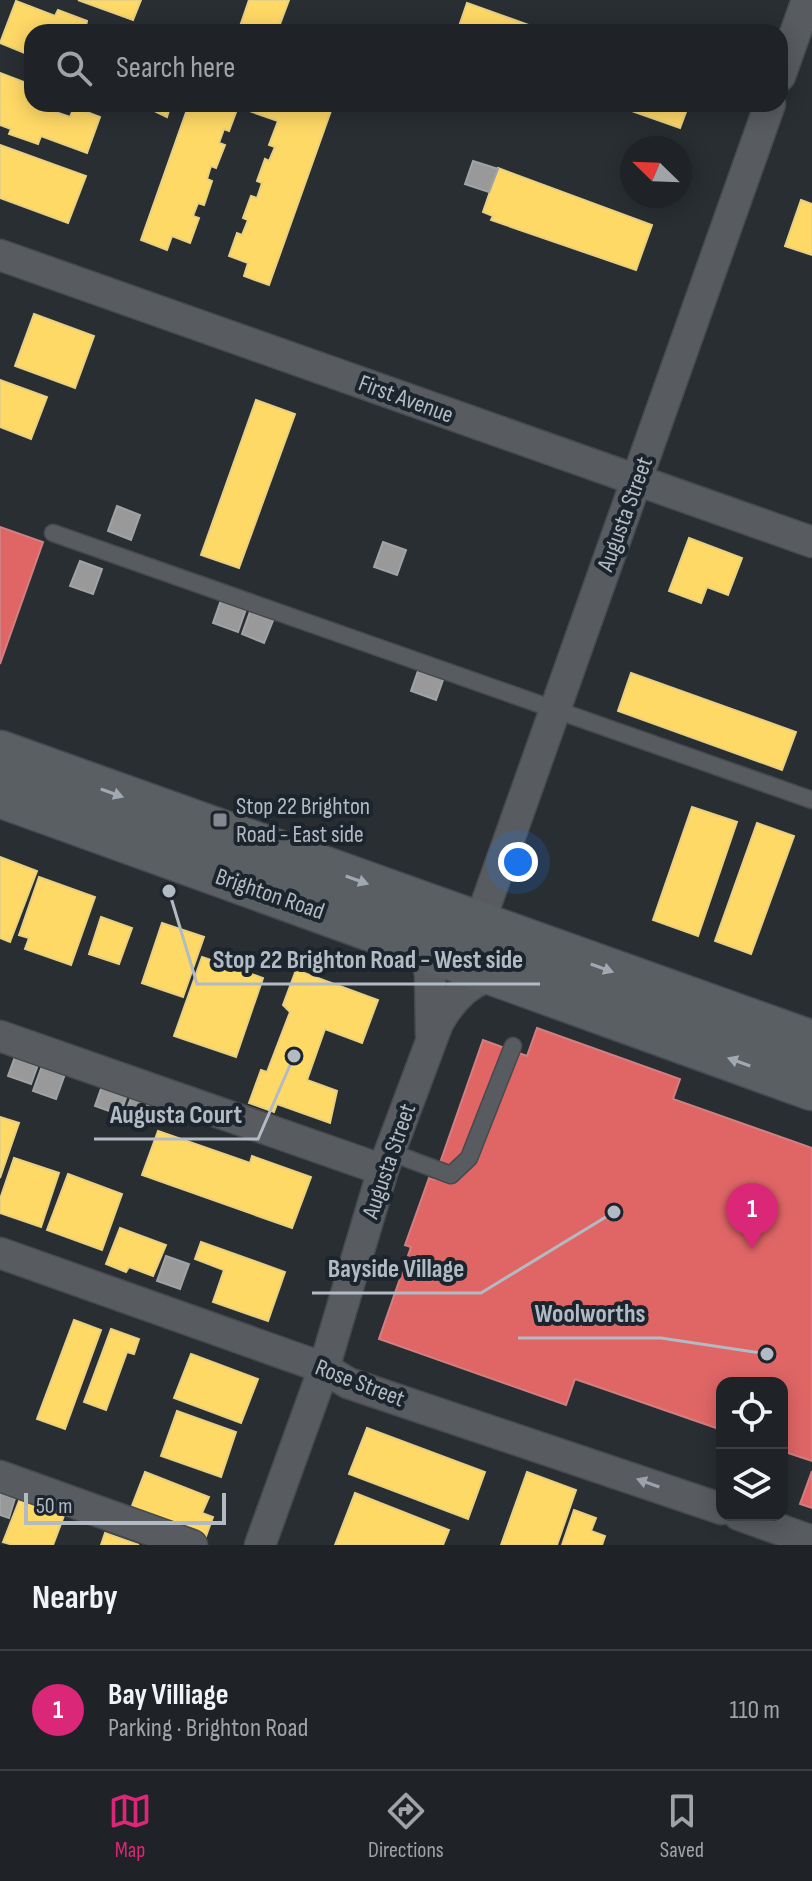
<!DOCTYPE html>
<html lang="en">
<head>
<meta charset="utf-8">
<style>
  :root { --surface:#1f2226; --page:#2c2f32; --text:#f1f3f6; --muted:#a1a4a7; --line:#3c3f43; --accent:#db2777 }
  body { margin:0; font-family:"Sofia Sans Condensed",sans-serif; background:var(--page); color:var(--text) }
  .controls { position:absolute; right:24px; bottom:24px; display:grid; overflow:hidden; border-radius:16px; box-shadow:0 4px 20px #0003 }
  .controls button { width:72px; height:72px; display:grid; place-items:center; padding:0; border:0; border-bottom:2px solid var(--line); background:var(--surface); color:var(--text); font:40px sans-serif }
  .compass { position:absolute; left:620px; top:136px; width:72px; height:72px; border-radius:50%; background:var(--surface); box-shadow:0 4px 20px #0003; rotate:293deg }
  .scale { position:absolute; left:24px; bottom:20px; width:202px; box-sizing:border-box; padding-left:8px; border:4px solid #b2bac4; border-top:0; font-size:22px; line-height:28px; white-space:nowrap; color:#b2bac4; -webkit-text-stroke:6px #1c242d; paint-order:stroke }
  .you { position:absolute; left:518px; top:862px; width:28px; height:28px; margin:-20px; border:6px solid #fff; border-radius:50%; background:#1a73e8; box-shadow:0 0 0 12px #1a73e833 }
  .badge { display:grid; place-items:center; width:52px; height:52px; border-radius:50%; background:var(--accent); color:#fff; font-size:26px; font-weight:700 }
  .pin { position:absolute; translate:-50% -66px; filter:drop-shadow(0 2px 4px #0008) }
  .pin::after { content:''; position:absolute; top:42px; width:28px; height:24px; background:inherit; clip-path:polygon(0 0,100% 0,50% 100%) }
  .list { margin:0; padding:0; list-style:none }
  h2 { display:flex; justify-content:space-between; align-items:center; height:104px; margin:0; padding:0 32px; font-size:34px }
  h2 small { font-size:26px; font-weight:400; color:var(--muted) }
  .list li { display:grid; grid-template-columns:52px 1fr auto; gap:24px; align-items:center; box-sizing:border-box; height:120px; padding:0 32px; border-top:2px solid var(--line) }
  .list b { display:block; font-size:30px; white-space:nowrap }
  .list p { margin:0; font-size:26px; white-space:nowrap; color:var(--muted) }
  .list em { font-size:26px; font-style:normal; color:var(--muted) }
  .icon { flex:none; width:44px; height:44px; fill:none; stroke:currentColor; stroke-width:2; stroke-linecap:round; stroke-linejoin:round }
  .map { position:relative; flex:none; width:812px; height:1545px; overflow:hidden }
  .search { position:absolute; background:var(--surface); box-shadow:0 4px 20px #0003; left:24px; right:24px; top:24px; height:88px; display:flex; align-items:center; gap:20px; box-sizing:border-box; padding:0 28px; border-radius:24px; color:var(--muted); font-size:30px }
  .sheet { height:224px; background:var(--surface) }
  nav { display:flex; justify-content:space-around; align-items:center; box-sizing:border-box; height:112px; border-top:2px solid var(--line); background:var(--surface); font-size:22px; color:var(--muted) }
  nav a { display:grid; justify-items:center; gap:4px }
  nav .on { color:var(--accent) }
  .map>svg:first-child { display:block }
  .homes { fill:#ffd966; stroke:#e8d082; stroke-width:2 }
  .shops { fill:#e06666; stroke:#d27f82; stroke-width:2 }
  .industry { fill:#999; stroke:#a0a3a6; stroke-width:2 }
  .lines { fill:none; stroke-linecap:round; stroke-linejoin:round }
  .service-casing { stroke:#464a4e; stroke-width:19 }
  .minor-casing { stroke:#464a4e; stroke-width:33 }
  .primary-casing { stroke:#464a50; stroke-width:47 }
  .service { stroke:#585c61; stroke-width:16 }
  .minor { stroke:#585c61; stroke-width:30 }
  .primary { stroke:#5a5f63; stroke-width:44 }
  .oneway { fill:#a0a8b1 }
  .oneway2 { fill:#9ca2ab }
  .poi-dot { fill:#828991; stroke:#1c242d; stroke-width:3 }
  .labels { text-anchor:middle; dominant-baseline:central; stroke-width:8; stroke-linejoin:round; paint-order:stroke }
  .street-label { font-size:24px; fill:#b2bac4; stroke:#1c242d }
  .poi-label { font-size:24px; fill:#b2bac4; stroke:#1c242d; text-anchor:start }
  .leader { fill:none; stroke:#b2bac4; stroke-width:3 }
  .callout-dot { fill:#b2bac4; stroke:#1c242d; stroke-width:3 }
  .callout-label { font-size:26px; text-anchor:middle; font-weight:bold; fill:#b2bac4; stroke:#1c242d; stroke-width:8; stroke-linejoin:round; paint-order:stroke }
</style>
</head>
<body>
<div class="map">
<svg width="812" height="1545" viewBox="0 0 812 1545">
  <rect width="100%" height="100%" fill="#292e33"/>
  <!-- homes -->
  <g class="homes">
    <polygon points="78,0 141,0 133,20"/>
    <polygon points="249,0 289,0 277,32 238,32"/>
    <polygon points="16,1 55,16 58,10 87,21 86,26 103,32 32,32 32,56 0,43"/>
    <polygon points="467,3 548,32 457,32"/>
    <polygon points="0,73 32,85 28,101 32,104 70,117 74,107 100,117 87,153 41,136 38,144 9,134 11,129 0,125"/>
    <polygon points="140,104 171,104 167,117"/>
    <polygon points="189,104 319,104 332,108 269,285 244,276 248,263 229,256 237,233 242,235 248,220 243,218 251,196 257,198 262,183 257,181 265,159 269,161 275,147 269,145 278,121 238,107 229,131 224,129 219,143 225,145 216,168 211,166 207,179 212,181 204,205 198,203 193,216 199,218 190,243 172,236 167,250 141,240"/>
    <polygon points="612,104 689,104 680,128"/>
    <polygon points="0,145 86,176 68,223 0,198"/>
    <polygon points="498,168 652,225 636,270 491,220 493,216 483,212"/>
    <polygon points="801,200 812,204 812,255 785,246"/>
    <polygon points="34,314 94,336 75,388 15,366"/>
    <polygon points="0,380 47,397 31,439 0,427"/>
    <polygon points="256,400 295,414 239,568 201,555"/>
    <polygon points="689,538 742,558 728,595 707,587 701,603 669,591"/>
    <polygon points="631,673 796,732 782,770 618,711"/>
    <polygon points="692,807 737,822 698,936 653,920"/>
    <polygon points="757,823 794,836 751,954 715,941"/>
    <polygon points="0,857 37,871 10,942 0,938"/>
    <polygon points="39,877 95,897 71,965 25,949 29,938 19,935"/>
    <polygon points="101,917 132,928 119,964 89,954"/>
    <polygon points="162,923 204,937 183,997 142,983"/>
    <polygon points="202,957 263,978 236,1057 174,1036"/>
    <polygon points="296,970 378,1000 362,1043 325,1029 307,1080 337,1091 330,1123 277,1104 274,1112 249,1103 261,1070 267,1072 290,1012 283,1005"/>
    <polygon points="0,1117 19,1123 0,1178"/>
    <polygon points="158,1131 250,1163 252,1156 311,1177 292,1228 142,1175"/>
    <polygon points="14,1158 59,1173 41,1227 0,1213 0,1199"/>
    <polygon points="68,1174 122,1194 102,1250 47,1230"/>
    <polygon points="120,1228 166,1245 153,1276 129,1267 126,1272 106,1264"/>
    <polygon points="201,1242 285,1272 268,1321 213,1302 224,1270 195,1259"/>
    <polygon points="74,1320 101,1330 65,1429 37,1419"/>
    <polygon points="111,1329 139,1339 134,1354 127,1352 106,1410 84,1402"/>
    <polygon points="191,1354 258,1379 241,1423 174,1398"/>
    <polygon points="177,1411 236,1432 221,1477 161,1456"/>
    <polygon points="367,1428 485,1472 468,1519 349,1474"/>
    <polygon points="145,1472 209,1497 202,1513 213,1517 205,1539 130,1511"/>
    <polygon points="527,1472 576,1490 557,1545 501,1545"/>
    <polygon points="355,1493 449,1530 443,1545 335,1545"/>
    <polygon points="21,1496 65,1513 53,1545 13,1545 3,1542"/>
    <polygon points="574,1510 596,1518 591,1531 605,1536 602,1545 562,1545"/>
    <polygon points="105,1533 139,1545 101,1545"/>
  </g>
  <!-- shops -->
  <g class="shops">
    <polygon points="0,527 43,542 0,664"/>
    <polygon points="537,1028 680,1079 673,1099 812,1148 812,1461 782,1451 782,1383 722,1383 722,1430 575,1379 566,1405 379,1339 411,1247 405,1245 429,1178 434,1180 483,1040 527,1056"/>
    <polygon points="812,1471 812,1508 800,1504"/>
  </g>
  <!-- industry -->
  <g class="industry">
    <polygon points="473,161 498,169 489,192 465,184"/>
    <polygon points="117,506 140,515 131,540 108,531"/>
    <polygon points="383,542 406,550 397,575 374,567"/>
    <polygon points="80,561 102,569 93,594 70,586"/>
    <polygon points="221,600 246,609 238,632 213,623"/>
    <polygon points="251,609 274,618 264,643 242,634"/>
    <polygon points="419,668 444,677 436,700 411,691"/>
    <polygon points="17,1051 40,1059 31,1084 8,1076"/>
    <polygon points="42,1066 65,1074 56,1099 33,1091"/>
    <polygon points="103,1083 128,1092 120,1115 95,1106"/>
    <polygon points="133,1093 157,1102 150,1125 124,1116"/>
    <polygon points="166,1256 189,1264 180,1289 157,1281"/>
    <polygon points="0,1489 16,1495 9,1518 0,1515"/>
  </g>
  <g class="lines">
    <!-- service casing -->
    <g class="service-casing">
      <g id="service">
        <polyline points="53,533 812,800"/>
        <polyline points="390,1152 451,1175 469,1158 513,1046"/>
      </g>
    </g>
    <!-- minor casing -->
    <g class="minor-casing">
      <g id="minor">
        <polyline points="780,76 807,0"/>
        <polyline points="0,255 812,542"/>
        <polyline points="479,924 770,104"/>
        <polyline points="424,947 430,974 431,1034"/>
        <polyline points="0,1036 383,1170"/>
        <polyline points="0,1253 324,1368 348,1383 722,1509"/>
        <polyline points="0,1476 192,1545"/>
        <polyline points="739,1515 812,1541"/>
        <path d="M 260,1545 L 324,1368 L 383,1170 L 438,1023 C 451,1000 473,974 502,976"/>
      </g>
    </g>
    <!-- primary casing -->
    <g class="primary-casing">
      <g id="primary">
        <polyline points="0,753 812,1043"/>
        <polyline points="0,795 812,1088"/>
      </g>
    </g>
    <!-- service -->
    <use href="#service" class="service"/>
    <!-- minor -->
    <use href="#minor" class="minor"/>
    <!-- primary -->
    <use href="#primary" class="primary"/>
  </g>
  <!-- one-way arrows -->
  <defs><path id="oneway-solid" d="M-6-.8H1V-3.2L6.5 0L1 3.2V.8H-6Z" transform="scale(2)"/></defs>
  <g class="oneway">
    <use href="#oneway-solid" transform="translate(112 793) rotate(20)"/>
    <use href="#oneway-solid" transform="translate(357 880) rotate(20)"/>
    <use href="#oneway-solid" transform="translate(602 968) rotate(20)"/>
    <use href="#oneway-solid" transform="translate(739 1062) rotate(-160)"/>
  </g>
  <use class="oneway2" href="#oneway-solid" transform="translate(648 1483) rotate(-160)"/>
  <!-- markers -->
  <rect class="poi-dot" x="212" y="812" width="16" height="16" rx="4"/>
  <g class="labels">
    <!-- street labels -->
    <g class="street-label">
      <text transform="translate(406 399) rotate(20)">First Avenue</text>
      <text transform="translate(625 514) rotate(-70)">Augusta Street</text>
      <text transform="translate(270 894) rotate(19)">Brighton Road</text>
      <text transform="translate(389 1161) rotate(-71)">Augusta Street</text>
      <text transform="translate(360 1383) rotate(21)">Rose Street</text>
    </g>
    <!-- poi labels -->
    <g class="poi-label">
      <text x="236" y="806">Stop 22 Brighton<tspan x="236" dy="28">Road - East side</tspan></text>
    </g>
  </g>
  <!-- callouts -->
  <path class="leader" d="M169 891L197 984H540M294 1056L258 1139H94M614 1212L481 1293H312M767 1354L661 1338H518"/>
  <g class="callout-dot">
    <circle cx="169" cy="891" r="8"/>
    <circle cx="294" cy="1056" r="8"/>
    <circle cx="614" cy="1212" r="8"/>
    <circle cx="767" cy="1354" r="8"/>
  </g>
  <g class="callout-label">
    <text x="368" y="968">Stop 22 Brighton Road - West side</text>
    <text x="176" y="1123">Augusta Court</text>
    <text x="396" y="1277">Bayside Village</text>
    <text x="590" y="1322">Woolworths</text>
  </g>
</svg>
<div class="controls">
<button><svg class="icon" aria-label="locate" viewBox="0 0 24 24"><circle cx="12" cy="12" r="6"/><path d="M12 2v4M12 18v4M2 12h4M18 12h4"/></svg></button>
<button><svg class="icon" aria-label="layers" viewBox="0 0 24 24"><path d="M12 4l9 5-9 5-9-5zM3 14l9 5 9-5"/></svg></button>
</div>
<svg class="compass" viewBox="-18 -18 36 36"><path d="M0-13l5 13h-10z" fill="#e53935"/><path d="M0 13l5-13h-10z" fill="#a1a4a7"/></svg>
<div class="scale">50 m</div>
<div class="you"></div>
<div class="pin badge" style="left:752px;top:1249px">1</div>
<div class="search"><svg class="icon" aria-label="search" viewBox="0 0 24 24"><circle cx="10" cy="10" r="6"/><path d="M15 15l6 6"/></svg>Search here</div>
</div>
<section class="sheet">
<h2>Nearby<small></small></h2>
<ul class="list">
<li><span class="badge">1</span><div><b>Bay Villiage</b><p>Parking · Brighton Road</p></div><em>110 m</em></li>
</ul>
</section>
<nav>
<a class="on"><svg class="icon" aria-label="map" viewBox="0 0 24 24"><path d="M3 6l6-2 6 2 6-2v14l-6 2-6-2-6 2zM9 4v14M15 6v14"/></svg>Map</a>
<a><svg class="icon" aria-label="directions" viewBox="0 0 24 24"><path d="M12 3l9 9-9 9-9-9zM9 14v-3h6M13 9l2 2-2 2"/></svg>Directions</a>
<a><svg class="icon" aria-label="saved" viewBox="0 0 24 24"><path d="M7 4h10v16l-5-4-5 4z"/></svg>Saved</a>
</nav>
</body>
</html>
